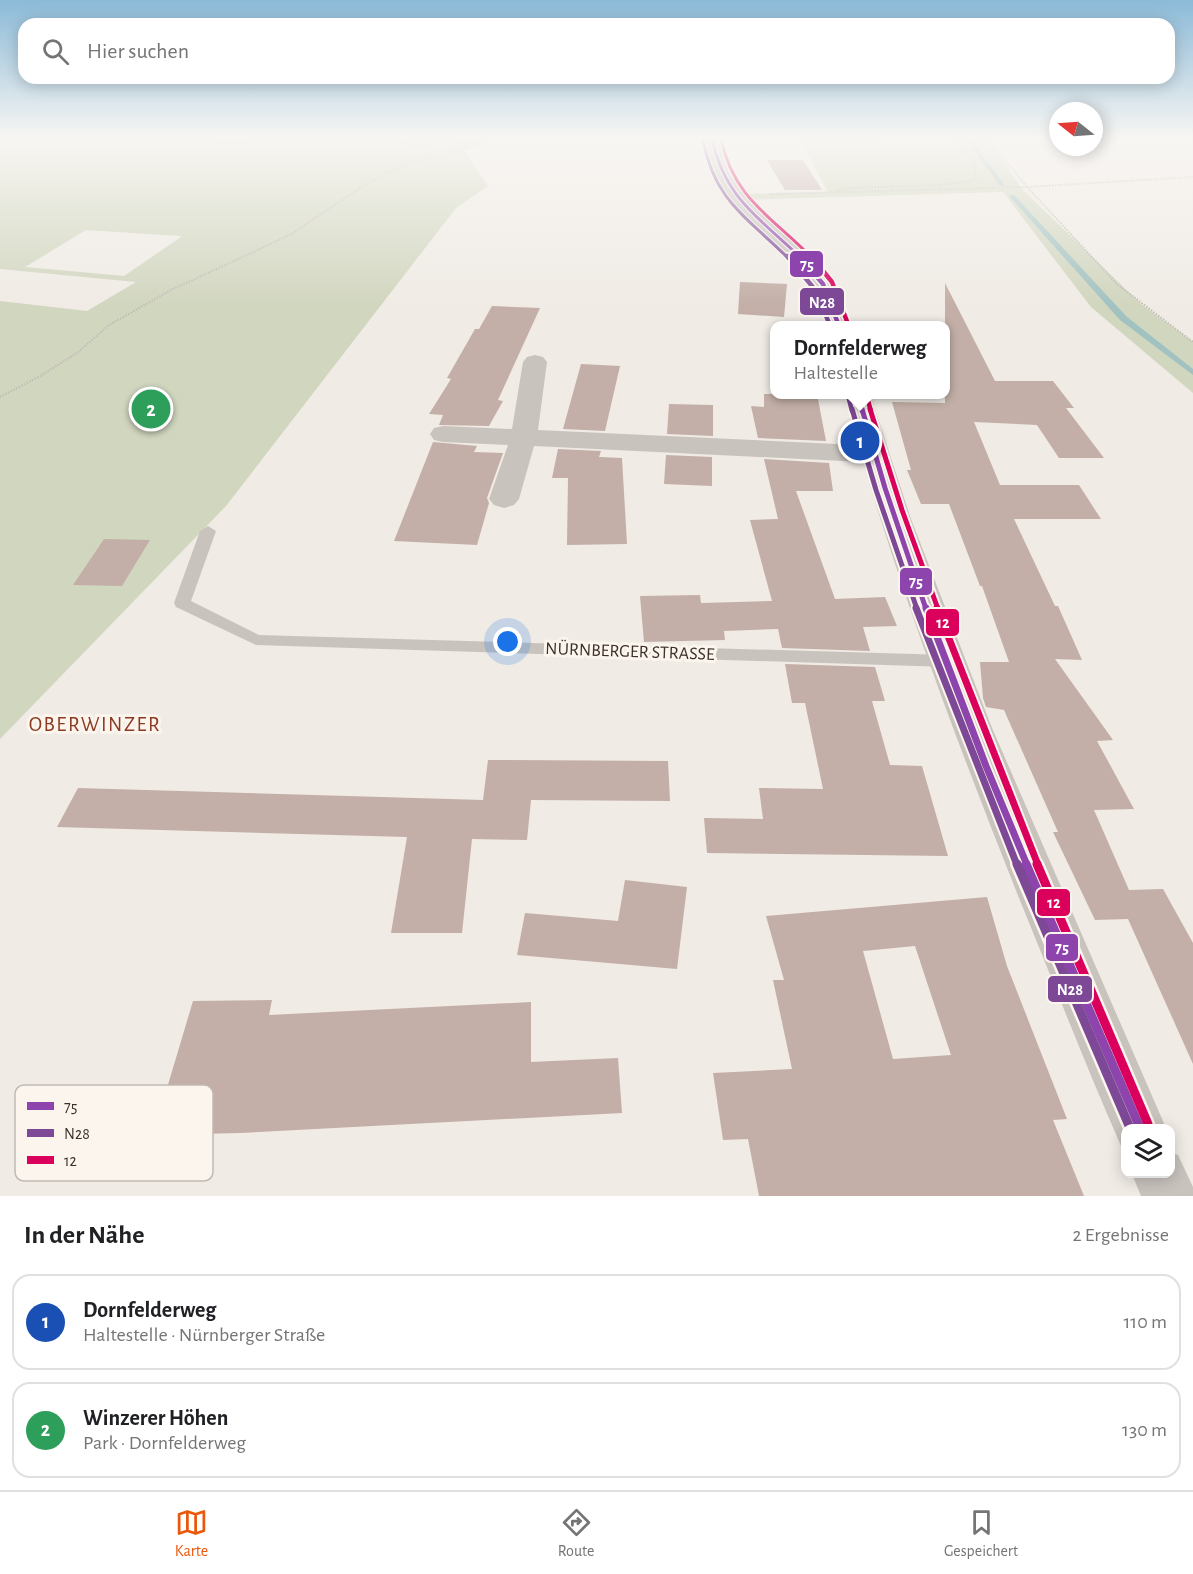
<!DOCTYPE html>
<html lang="de">
<head>
<meta charset="utf-8">
<style>
  :root { --surface:#fff; --page:#f6f6f6; --text:#202124; --muted:#757577; --line:#e0e0e0; --accent:#ea580c }
  body { margin:0; font-family:"Alegreya Sans",sans-serif; background:var(--page); color:var(--text) }
  .controls { position:absolute; right:18px; bottom:18px; display:grid; overflow:hidden; border-radius:12px; box-shadow:0 3px 15px #0003 }
  .controls button { width:54px; height:54px; display:grid; place-items:center; padding:0; border:0; border-bottom:2px solid var(--line); background:var(--surface); color:var(--text); font:30px sans-serif }
  .compass { position:absolute; left:1049px; top:102px; width:54px; height:54px; border-radius:50%; background:var(--surface); box-shadow:0 3px 15px #0003; rotate:287deg }
  .you { position:absolute; left:508px; top:642px; width:21px; height:21px; margin:-15px; border:4px solid #fff; border-radius:50%; background:#1a73e8; box-shadow:0 0 0 9px #1a73e833 }
  .badge { display:grid; place-items:center; width:39px; height:39px; border-radius:50%; background:var(--accent); color:#fff; font-size:20px; font-weight:700 }
  .pin { position:absolute; translate:-50% -50%; border:3px solid #fff; box-shadow:0 2px 6px #0006 }
  .popup { position:absolute; left:770px; top:321px; width:180px; height:78px; box-sizing:border-box; display:grid; place-content:center; border-radius:12px; background:var(--surface); filter:drop-shadow(0 2px 4px #0005); font-size:20px; white-space:nowrap; color:var(--muted) }
  .popup b { font-size:22px; color:var(--text) }
  .popup::after { content:''; position:absolute; left:50%; top:100%; margin-left:-12px; border:12px solid transparent; border-top-color:var(--surface) }
  .list { margin:0; padding:0; list-style:none }
  h2 { display:flex; justify-content:space-between; align-items:center; height:78px; margin:0; padding:0 24px; font-size:26px }
  h2 small { font-size:20px; font-weight:400; color:var(--muted) }
  .list li { display:grid; grid-template-columns:39px 1fr auto; gap:18px; align-items:center; box-sizing:border-box; height:96px; margin:0 12px 12px; padding:0 12px; border:2px solid var(--line); border-radius:18px }
  .list b { display:block; font-size:22px; white-space:nowrap }
  .list p { margin:0; font-size:20px; white-space:nowrap; color:var(--muted) }
  .list em { font-size:20px; font-style:normal; color:var(--muted) }
  .icon { flex:none; width:33px; height:33px; fill:none; stroke:currentColor; stroke-width:2; stroke-linecap:round; stroke-linejoin:round }
  .map { position:relative; flex:none; width:1193px; height:1196px; overflow:hidden }
  .search { position:absolute; background:var(--surface); box-shadow:0 3px 15px #0003; left:18px; right:18px; top:18px; height:66px; display:flex; align-items:center; gap:15px; box-sizing:border-box; padding:0 21px; border-radius:18px; color:var(--muted); font-size:22px }
  .sheet { height:294px; background:var(--surface) }
  nav { display:flex; justify-content:space-around; align-items:center; box-sizing:border-box; height:84px; border-top:2px solid var(--line); background:var(--surface); font-size:16px; color:var(--muted) }
  nav a { display:grid; justify-items:center; gap:3px }
  nav .on { color:var(--accent) }
  .map>svg:first-child { display:block }
  .green { fill:#d1d6bf; fill-rule:evenodd }
  .lines { fill:none; stroke-linecap:round; stroke-linejoin:round }
  .stream { fill:#a1c2c1; fill-rule:evenodd }
  .building { fill:#c3afa7; fill-rule:evenodd }
  .path { stroke:#c2bbb6; stroke-width:2; stroke-dasharray:1.5 1.5; stroke-linecap:butt }
  .service { fill:#c9c3be; fill-rule:evenodd }
  .minor { fill:#c9c3be; fill-rule:evenodd }
  .bus-1-far4-casing { stroke:#fbf5ee; stroke-width:5 }
  .bus-1-far3-casing { stroke:#fbf5ee; stroke-width:8 }
  .bus-1-far2-casing { stroke:#fbf5ee; stroke-width:9 }
  .bus-1-far1-casing { stroke:#fbf5ee; stroke-width:11 }
  .bus-1-casing { stroke:#fbf5ee; stroke-width:14 }
  .bus-2-far4-casing { stroke:#fbf5ee; stroke-width:5 }
  .bus-2-far3-casing { stroke:#fbf5ee; stroke-width:8 }
  .bus-2-far2-casing { stroke:#fbf5ee; stroke-width:9 }
  .bus-2-far1-casing { stroke:#fbf5ee; stroke-width:11 }
  .bus-2-casing { stroke:#fbf5ee; stroke-width:14 }
  .bus-3-far4-casing { stroke:#fbf5ee; stroke-width:5 }
  .bus-3-far3-casing { stroke:#fbf5ee; stroke-width:8 }
  .bus-3-far2-casing { stroke:#fbf5ee; stroke-width:9 }
  .bus-3-far1-casing { stroke:#fbf5ee; stroke-width:11 }
  .bus-3-casing { stroke:#fbf5ee; stroke-width:14 }
  .bus-1-far4 { stroke:#8e44ad; stroke-width:3 }
  .bus-1-far3 { stroke:#8e44ad; stroke-width:4.5 }
  .bus-1-far2 { stroke:#8e44ad; stroke-width:5 }
  .bus-1-far1 { stroke:#8e44ad; stroke-width:7 }
  .bus-1 { stroke:#8e44ad; stroke-width:9 }
  .bus-2-far4 { stroke:#7d4896; stroke-width:3 }
  .bus-2-far3 { stroke:#7d4896; stroke-width:4.5 }
  .bus-2-far2 { stroke:#7d4896; stroke-width:5 }
  .bus-2-far1 { stroke:#7d4896; stroke-width:7 }
  .bus-2 { stroke:#7d4896; stroke-width:9 }
  .bus-3-far4 { stroke:#da005b; stroke-width:3 }
  .bus-3-far3 { stroke:#da005b; stroke-width:4.5 }
  .bus-3-far2 { stroke:#da005b; stroke-width:5 }
  .bus-3-far1 { stroke:#da005b; stroke-width:7 }
  .bus-3 { stroke:#da005b; stroke-width:9 }
  .labels { text-anchor:middle; dominant-baseline:central; stroke-width:6; stroke-linejoin:round; paint-order:stroke }
  .street-label { font-size:18px; fill:#3b302b; stroke:#fbf5ee }
  .quarter-label { font-size:21px; letter-spacing:1.5px; fill:#8c3b22; stroke:#fbf5ee }
  .key { fill:#fbf5ee; stroke:#c1bab4; stroke-width:1.5 }
  .key-label { font-size:16px; fill:#3b302b }
  .line-badge { stroke:#fbf5ee; stroke-width:2 }
  .badge-label { font-size:16px; text-anchor:middle; font-weight:bold; fill:#fff }
</style>
</head>
<body>
<div class="map">
<svg width="1193" height="1196" viewBox="0 0 1193 1196">
  <rect width="100%" height="100%" fill="#f0ebe5"/>
  <!-- green -->
  <g class="green">
    <path d="M 3,139 L 456,139 L 488,186 L 456,208 L 226,506 L 0,739 L 0,301 L 87,311 L 136,282 L 0,269 L 0,140 ZM 86,230 L 180,236 L 181,237 L 124,276 L 25,267 Z"/>
    <polygon points="951,139 988,139 1023,190 1141,304 1193,342 1193,393 1091,307 1003,192 738,200 733,194 828,192 800,140 954,144"/>
  </g>
  <g class="lines">
    <!-- stream -->
    <g class="stream">
      <polygon points="966,139 970,139 1004,184 1004,186 1000,186"/>
      <polygon points="1010,195 1014,195 1126,316 1193,369 1193,375 1120,320 1010,197"/>
    </g>
  </g>
  <!-- building -->
  <g class="building">
    <polygon points="767,160 803,160 822,190 785,190"/>
    <polygon points="740,282 787,284 784,317 738,314"/>
    <polygon points="945,283 995,381 1053,381 1074,408 1066,408 1104,458 1059,458 1037,425 974,422 1000,485 1079,485 1101,519 1014,519 1055,606 1058,606 1082,660 1055,659 1113,740 1097,741 1134,809 1094,810 1129,890 1163,889 1193,943 1193,1064 1128,919 1095,920 1053,832 1058,832 1004,710 986,707 983,698 980,662 1009,662 982,586 980,586 949,504 921,504 907,470 911,470 892,402 945,403"/>
    <polygon points="492,306 540,308 498,400 503,401 489,426 439,425 443,415 429,414 451,379 447,378 475,329 479,329"/>
    <polygon points="581,364 620,366 605,431 563,429"/>
    <polygon points="764,394 817,394 826,441 758,438 751,406 764,407"/>
    <polygon points="669,404 713,405 713,436 667,434"/>
    <polygon points="433,442 477,446 474,452 503,453 487,498 489,503 477,545 394,541"/>
    <polygon points="558,449 601,451 599,457 622,458 627,544 567,545 568,478 552,478"/>
    <polygon points="666,455 712,457 712,486 664,484"/>
    <polygon points="764,459 829,463 833,491 796,491 835,599 885,597 897,626 863,627 870,651 782,648 778,629 724,631 725,640 644,642 640,596 700,595 701,603 772,601 750,520 778,519"/>
    <polygon points="104,539 150,540 122,586 73,585"/>
    <polygon points="785,664 875,667 885,701 872,701 890,765 922,766 948,856 707,853 704,818 763,819 759,788 823,789 805,703 792,703"/>
    <polygon points="488,760 668,761 670,801 531,800 527,840 472,839 462,933 391,933 407,837 57,827 78,788 483,800"/>
    <polygon points="625,880 687,887 677,969 517,955 525,913 618,921"/>
    <path d="M 987,897 L 1007,966 L 1067,1119 L 1053,1120 L 1084,1196 L 759,1196 L 748,1139 L 723,1140 L 713,1073 L 792,1069 L 773,980 L 784,980 L 766,916 ZM 915,946 L 951,1055 L 893,1059 L 863,951 Z"/>
    <polygon points="272,1000 269,1015 531,1002 531,1062 618,1058 622,1113 240,1133 153,1135 193,1001"/>
  </g>
  <g class="lines">
    <!-- path -->
    <g class="path">
      <polyline points="201,139 225,144 268,139"/>
      <polyline points="389,139 412,146 432,147"/>
      <polyline points="988,139 1027,187 1118,285 1193,342"/>
      <polyline points="836,191 847,188 940,185 976,180 974,164 954,139"/>
      <polyline points="770,194 1027,187 1193,177"/>
      <polyline points="0,397 42,375 77,353 109,325 171,290 290,235 363,186 403,165 434,155"/>
    </g>
    <!-- service -->
    <polygon class="service" points="208,526 216,531 191,601 259,635 947,655 953,657 956,661 953,665 947,667 256,645 176,607 174,603 200,531"/>
    <!-- minor -->
    <g class="minor">
      <polygon points="469,139 491,139 488,142 455,154 447,149 449,146"/>
      <path d="M 704,139 L 720,139 C 722,160 728,174 741,191 C 784,238 831,261 850,326 L 828,326 C 824,311 820,295 811,283 C 777,232 709,208 704,139 Z"/>
      <path d="M 535,355 L 543,357 L 547,362 L 538,430 L 858,445 L 845,394 L 870,394 L 911,519 L 992,728 L 1166,1128 L 1126,1128 L 1126,1148 L 1121,1146 C 1085,1064 1053,981 1019,898 C 962,755 907,610 863,462 L 534,446 L 519,499 L 514,505 L 504,508 L 494,505 L 489,499 L 508,445 L 443,442 L 434,440 L 430,434 L 434,428 L 443,426 L 512,429 L 523,362 L 527,357 Z"/>
      <polygon points="1170,1152 1178,1155 1193,1187 1193,1196 1141,1196 1132,1174 1170,1174"/>
    </g>
    <!-- bus-1-far4 casing -->
    <g class="bus-1-far4-casing">
      <path id="bus-1-far4" d="M 712,139 C 725,199 760,218 801,258"/>
    </g>
    <!-- bus-1-far3 casing -->
    <g class="bus-1-far3-casing">
      <g id="bus-1-far3">
        <polyline points="799,256 823,284 839,326"/>
        <polyline points="857,394 862,411"/>
      </g>
    </g>
    <!-- bus-1-far2 casing -->
    <g class="bus-1-far2-casing">
      <polyline id="bus-1-far2" points="862,409 885,488 926,609"/>
    </g>
    <!-- bus-1-far1 casing -->
    <g class="bus-1-far1-casing">
      <polyline id="bus-1-far1" points="926,608 986,766 1027,865"/>
    </g>
    <!-- bus-1 casing -->
    <g class="bus-1-casing">
      <polyline id="bus-1" points="1026,864 1140,1128"/>
    </g>
    <!-- bus-2-far4 casing -->
    <g class="bus-2-far4-casing">
      <path id="bus-2-far4" d="M 703,140 C 715,202 747,217 788,258"/>
    </g>
    <!-- bus-2-far3 casing -->
    <g class="bus-2-far3-casing">
      <g id="bus-2-far3">
        <polyline points="787,256 817,292 830,326"/>
        <polyline points="848,396 852,411"/>
      </g>
    </g>
    <!-- bus-2-far2 casing -->
    <g class="bus-2-far2-casing">
      <polyline id="bus-2-far2" points="852,409 876,490 917,609"/>
    </g>
    <!-- bus-2-far1 casing -->
    <g class="bus-2-far1-casing">
      <polyline id="bus-2-far1" points="916,608 1017,865"/>
    </g>
    <!-- bus-2 casing -->
    <g class="bus-2-casing">
      <polyline id="bus-2" points="1017,864 1130,1128"/>
    </g>
    <!-- bus-3-far4 casing -->
    <g class="bus-3-far4-casing">
      <path id="bus-3-far4" d="M 721,139 C 734,200 773,217 812,258"/>
    </g>
    <!-- bus-3-far3 casing -->
    <g class="bus-3-far3-casing">
      <g id="bus-3-far3">
        <polyline points="811,256 832,282 848,324"/>
        <polyline points="866,394 871,411"/>
      </g>
    </g>
    <!-- bus-3-far2 casing -->
    <g class="bus-3-far2-casing">
      <polyline id="bus-3-far2" points="870,409 902,510 938,609"/>
    </g>
    <!-- bus-3-far1 casing -->
    <g class="bus-3-far1-casing">
      <polyline id="bus-3-far1" points="937,608 1038,865"/>
    </g>
    <!-- bus-3 casing -->
    <g class="bus-3-casing">
      <polyline id="bus-3" points="1037,864 1148,1124"/>
    </g>
    <!-- bus-1-far4 -->
    <use href="#bus-1-far4" class="bus-1-far4"/>
    <!-- bus-1-far3 -->
    <use href="#bus-1-far3" class="bus-1-far3"/>
    <!-- bus-1-far2 -->
    <use href="#bus-1-far2" class="bus-1-far2"/>
    <!-- bus-1-far1 -->
    <use href="#bus-1-far1" class="bus-1-far1"/>
    <!-- bus-1 -->
    <use href="#bus-1" class="bus-1"/>
    <!-- bus-2-far4 -->
    <use href="#bus-2-far4" class="bus-2-far4"/>
    <!-- bus-2-far3 -->
    <use href="#bus-2-far3" class="bus-2-far3"/>
    <!-- bus-2-far2 -->
    <use href="#bus-2-far2" class="bus-2-far2"/>
    <!-- bus-2-far1 -->
    <use href="#bus-2-far1" class="bus-2-far1"/>
    <!-- bus-2 -->
    <use href="#bus-2" class="bus-2"/>
    <!-- bus-3-far4 -->
    <use href="#bus-3-far4" class="bus-3-far4"/>
    <!-- bus-3-far3 -->
    <use href="#bus-3-far3" class="bus-3-far3"/>
    <!-- bus-3-far2 -->
    <use href="#bus-3-far2" class="bus-3-far2"/>
    <!-- bus-3-far1 -->
    <use href="#bus-3-far1" class="bus-3-far1"/>
    <!-- bus-3 -->
    <use href="#bus-3" class="bus-3"/>
  </g>
  <!-- sky -->
  <linearGradient id="sky" x2="0" y2="1"><stop stop-color="#8bbad8"/><stop offset="0.45" stop-color="#f8f6f3"/><stop offset="1" stop-color="#f8f6f3" stop-opacity="0"/></linearGradient>
  <rect width="1193" height="306" fill="url(#sky)"/>
  <g class="labels">
    <!-- street labels -->
    <g class="street-label">
      <text transform="translate(630 652) rotate(2)">NÜRNBERGER STRASSE</text>
    </g>
    <!-- quarter labels -->
    <g class="quarter-label">
      <text x="95" y="724">OBERWINZER</text>
    </g>
  </g>
  <!-- legend -->
  <rect x="15" y="1085" width="198" height="96" rx="9" class="key"/>
  <rect x="27" y="1102" width="27" height="8" fill="#8e44ad"/>
  <rect x="27" y="1129" width="27" height="8" fill="#7d4896"/>
  <rect x="27" y="1156" width="27" height="8" fill="#da005b"/>
  <g class="key-label">
    <text x="64" y="1112">75</text>
    <text x="64" y="1139">N28</text>
    <text x="64" y="1166">12</text>
  </g>
  <g class="line-badge">
    <rect x="789" y="250" width="35" height="28" rx="6" fill="#8e44ad"/>
    <rect x="799" y="287" width="46" height="29" rx="6" fill="#7d4896"/>
    <rect x="899" y="567" width="34" height="29" rx="6" fill="#8e44ad"/>
    <rect x="925" y="608" width="35" height="29" rx="6" fill="#da005b"/>
    <rect x="1036" y="888" width="35" height="29" rx="6" fill="#da005b"/>
    <rect x="1045" y="933" width="34" height="29" rx="6" fill="#8e44ad"/>
    <rect x="1047" y="975" width="46" height="28" rx="6" fill="#7d4896"/>
  </g>
  <g class="badge-label">
    <text x="807" y="270">75</text>
    <text x="822" y="308">N28</text>
    <text x="916" y="587">75</text>
    <text x="943" y="628">12</text>
    <text x="1054" y="908">12</text>
    <text x="1062" y="953">75</text>
    <text x="1070" y="995">N28</text>
  </g>
</svg>
<div class="controls">
<button><svg class="icon" aria-label="layers" viewBox="0 0 24 24"><path d="M12 4l9 5-9 5-9-5zM3 14l9 5 9-5"/></svg></button>
</div>
<svg class="compass" viewBox="-18 -18 36 36"><path d="M0-13l5 13h-10z" fill="#e53935"/><path d="M0 13l5-13h-10z" fill="#757577"/></svg>
<div class="you"></div>
<div class="pin badge" style="left:860px;top:441px;background:#1a4fb4">1</div>
<div class="popup"><b>Dornfelderweg</b>Haltestelle</div>
<div class="pin badge" style="left:151px;top:409px;background:#2e9e5b">2</div>
<div class="search"><svg class="icon" aria-label="search" viewBox="0 0 24 24"><circle cx="10" cy="10" r="6"/><path d="M15 15l6 6"/></svg>Hier suchen</div>
</div>
<section class="sheet">
<h2>In der Nähe<small>2 Ergebnisse</small></h2>
<ul class="list">
<li><span class="badge" style="background:#1a4fb4">1</span><div><b>Dornfelderweg</b><p>Haltestelle · Nürnberger Straße</p></div><em>110 m</em></li>
<li><span class="badge" style="background:#2e9e5b">2</span><div><b>Winzerer Höhen</b><p>Park · Dornfelderweg</p></div><em>130 m</em></li>
</ul>
</section>
<nav>
<a class="on"><svg class="icon" aria-label="map" viewBox="0 0 24 24"><path d="M3 6l6-2 6 2 6-2v14l-6 2-6-2-6 2zM9 4v14M15 6v14"/></svg>Karte</a>
<a><svg class="icon" aria-label="directions" viewBox="0 0 24 24"><path d="M12 3l9 9-9 9-9-9zM9 14v-3h6M13 9l2 2-2 2"/></svg>Route</a>
<a><svg class="icon" aria-label="saved" viewBox="0 0 24 24"><path d="M7 4h10v16l-5-4-5 4z"/></svg>Gespeichert</a>
</nav>
</body>
</html>
